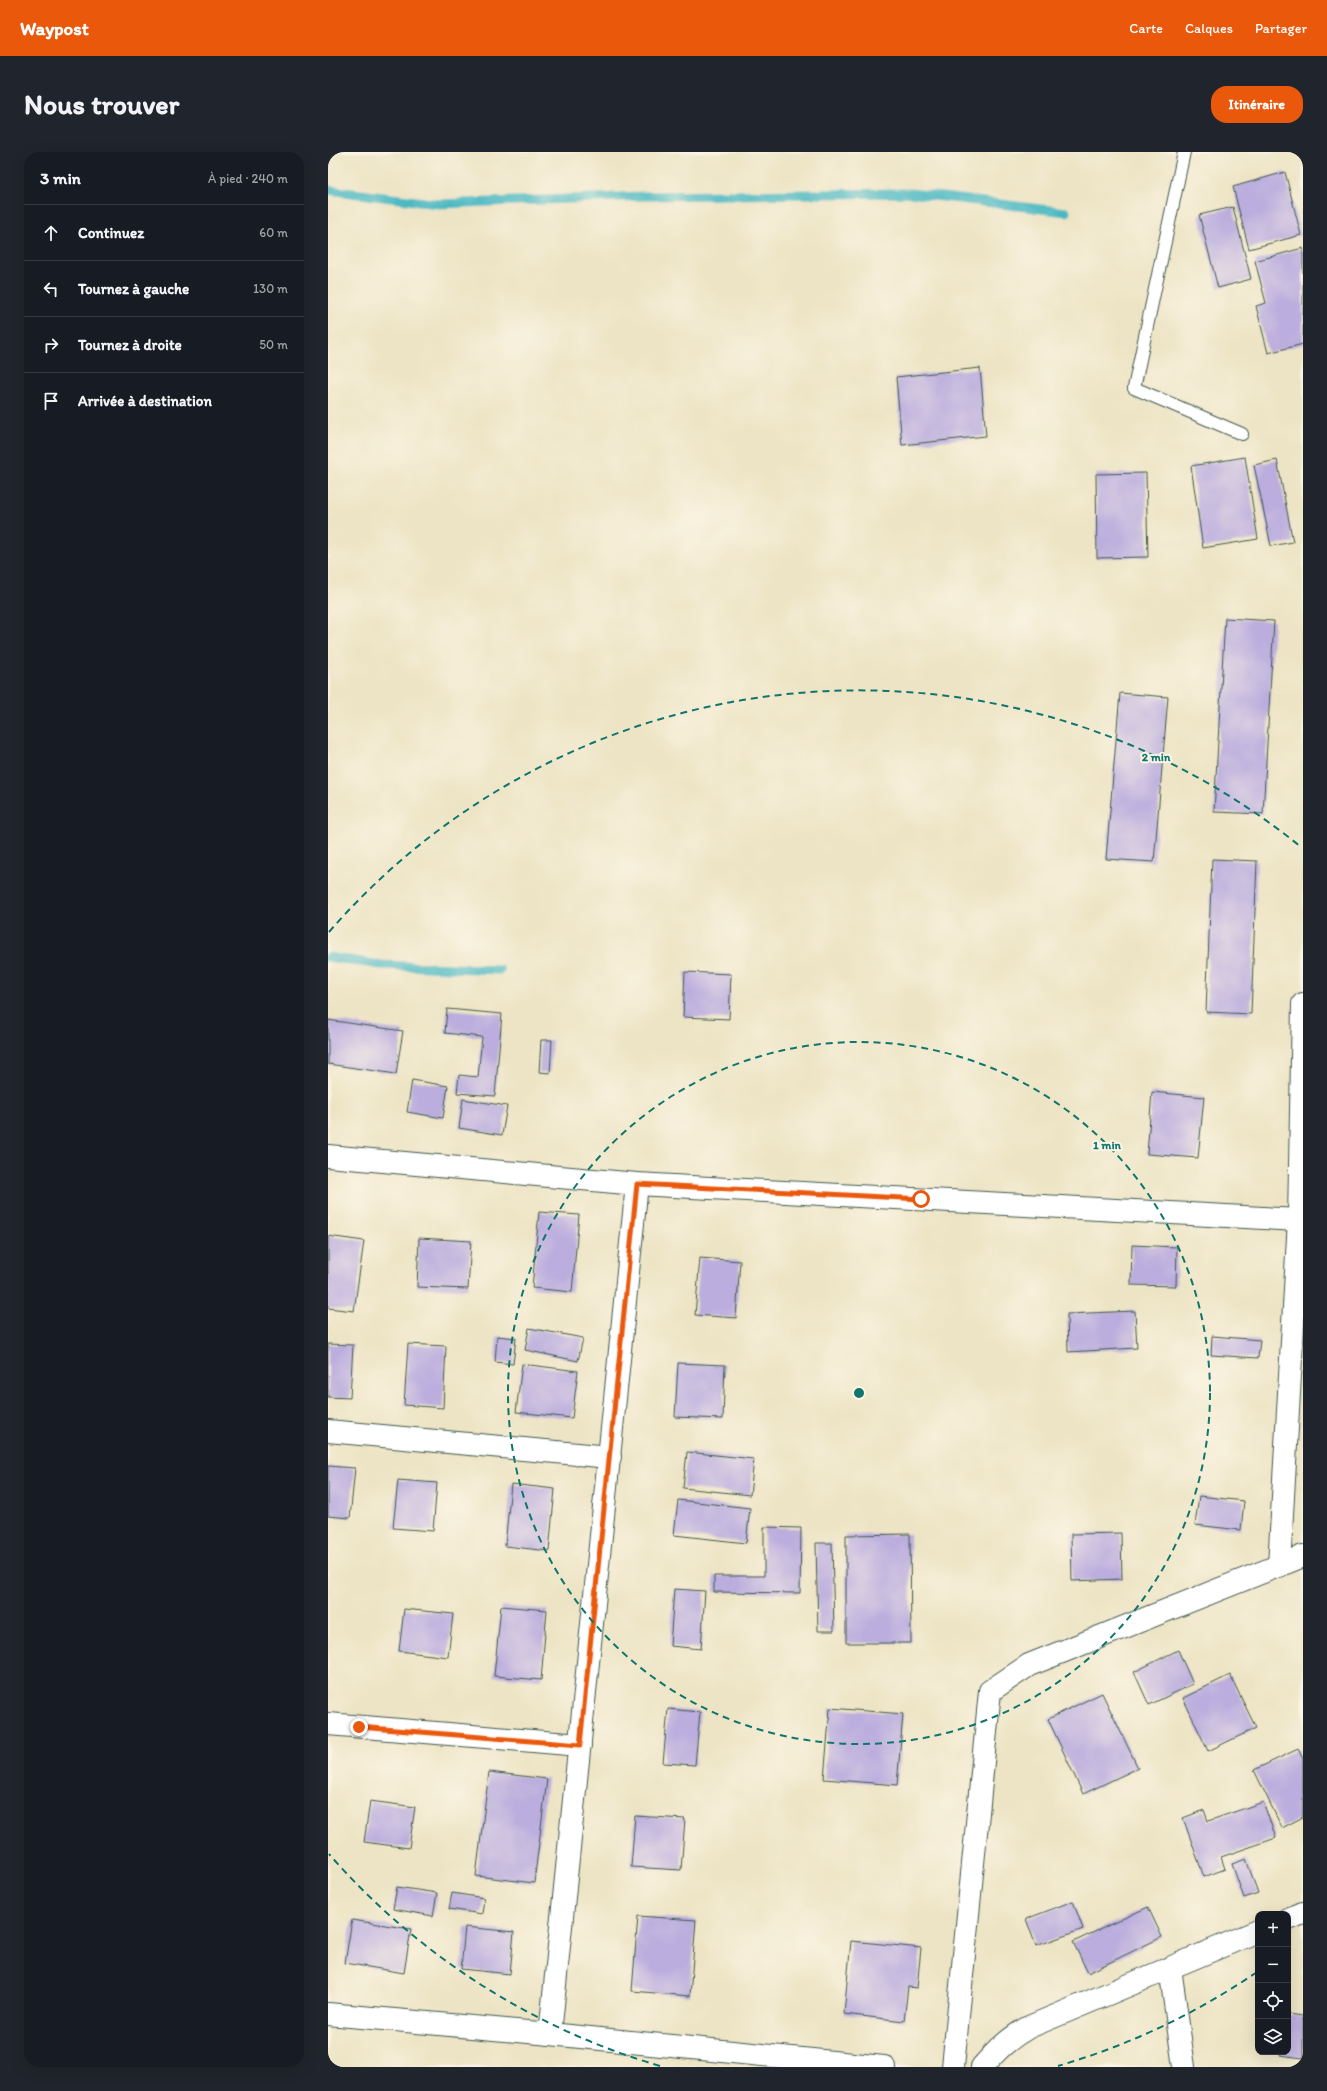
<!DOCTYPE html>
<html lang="fr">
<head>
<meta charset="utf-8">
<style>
  :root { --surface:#171b24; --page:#20242c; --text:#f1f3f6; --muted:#9ea1a6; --line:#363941; --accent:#ea580c }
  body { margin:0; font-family:Itim,sans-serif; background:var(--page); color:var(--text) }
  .controls { position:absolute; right:12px; bottom:12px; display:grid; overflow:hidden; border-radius:8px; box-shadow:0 4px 16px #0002 }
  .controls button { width:36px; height:36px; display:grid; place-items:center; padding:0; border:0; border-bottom:1px solid var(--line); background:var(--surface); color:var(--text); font:20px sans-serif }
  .stop { position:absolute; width:12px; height:12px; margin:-9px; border:3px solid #ea580c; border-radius:50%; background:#fff }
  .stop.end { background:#ea580c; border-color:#fff; box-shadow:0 1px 4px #0008 }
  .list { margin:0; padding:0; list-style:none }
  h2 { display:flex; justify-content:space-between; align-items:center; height:52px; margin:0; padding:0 16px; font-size:17px }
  h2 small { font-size:13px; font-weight:400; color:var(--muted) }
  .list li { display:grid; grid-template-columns:26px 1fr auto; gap:12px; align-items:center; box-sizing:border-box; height:56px; padding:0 16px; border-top:1px solid var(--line) }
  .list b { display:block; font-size:15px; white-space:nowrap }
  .list em { font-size:13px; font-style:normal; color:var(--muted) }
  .icon { flex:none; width:22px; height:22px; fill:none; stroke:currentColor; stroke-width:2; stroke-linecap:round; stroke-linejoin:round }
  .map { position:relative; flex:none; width:975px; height:1915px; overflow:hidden; border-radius:16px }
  header { display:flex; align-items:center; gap:24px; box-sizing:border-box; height:56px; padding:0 20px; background:var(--accent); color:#fff }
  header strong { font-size:19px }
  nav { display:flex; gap:22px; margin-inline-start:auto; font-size:14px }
  .intro { display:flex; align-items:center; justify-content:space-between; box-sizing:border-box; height:96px; padding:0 24px }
  h1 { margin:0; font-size:28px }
  .button { padding:10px 18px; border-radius:16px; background:var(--accent); color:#fff; font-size:14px; font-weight:700 }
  main { display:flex; gap:24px; padding:0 24px }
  aside { flex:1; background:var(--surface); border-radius:16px; box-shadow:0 4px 16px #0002 }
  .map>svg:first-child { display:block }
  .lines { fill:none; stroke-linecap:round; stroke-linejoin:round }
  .stream { stroke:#49b8c2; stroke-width:9 }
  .building { fill:#bbaede }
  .service-casing { stroke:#3e564a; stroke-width:14 }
  .minor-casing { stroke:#3e564a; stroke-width:24 }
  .service { stroke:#fff; stroke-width:12 }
  .minor { stroke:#fff; stroke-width:22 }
  .route { stroke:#ea580c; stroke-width:5 }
  .ring { fill:none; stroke:#0f766e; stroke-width:2; stroke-dasharray:7 5 }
  .centre { fill:#0f766e; stroke:#fcf5e5; stroke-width:2 }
  .ring-label { font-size:12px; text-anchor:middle; font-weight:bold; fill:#0f766e; stroke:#fcf5e5; stroke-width:4; stroke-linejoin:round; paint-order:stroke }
</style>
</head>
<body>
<header>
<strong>Waypost</strong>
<nav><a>Carte</a><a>Calques</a><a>Partager</a></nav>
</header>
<div class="intro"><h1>Nous trouver</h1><a class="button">Itinéraire</a></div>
<main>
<aside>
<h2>3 min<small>À pied · 240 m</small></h2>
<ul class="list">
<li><svg class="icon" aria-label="ahead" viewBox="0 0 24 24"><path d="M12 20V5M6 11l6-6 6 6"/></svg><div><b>Continuez</b></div><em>60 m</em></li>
<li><svg class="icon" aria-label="left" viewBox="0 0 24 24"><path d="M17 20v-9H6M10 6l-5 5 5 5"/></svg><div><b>Tournez à gauche</b></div><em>130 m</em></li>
<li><svg class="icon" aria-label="right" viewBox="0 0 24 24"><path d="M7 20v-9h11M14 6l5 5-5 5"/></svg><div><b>Tournez à droite</b></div><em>50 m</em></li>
<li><svg class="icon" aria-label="arrive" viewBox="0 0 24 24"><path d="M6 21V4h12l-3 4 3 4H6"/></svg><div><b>Arrivée à destination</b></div></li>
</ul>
</aside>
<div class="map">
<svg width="975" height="1915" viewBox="0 0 975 1915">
  <rect width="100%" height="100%" fill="#fcf5e5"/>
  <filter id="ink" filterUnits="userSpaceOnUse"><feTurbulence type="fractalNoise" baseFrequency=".025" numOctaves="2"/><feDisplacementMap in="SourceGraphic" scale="8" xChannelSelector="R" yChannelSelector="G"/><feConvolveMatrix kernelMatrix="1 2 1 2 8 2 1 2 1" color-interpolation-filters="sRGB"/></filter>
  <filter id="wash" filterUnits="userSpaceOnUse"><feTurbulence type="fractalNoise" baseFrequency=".012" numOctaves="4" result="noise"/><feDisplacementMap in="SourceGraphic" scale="16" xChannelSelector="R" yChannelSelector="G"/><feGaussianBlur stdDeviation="0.9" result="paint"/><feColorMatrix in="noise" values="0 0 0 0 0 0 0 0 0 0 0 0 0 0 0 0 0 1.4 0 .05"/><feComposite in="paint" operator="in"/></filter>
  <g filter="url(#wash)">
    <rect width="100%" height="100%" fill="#ede4c5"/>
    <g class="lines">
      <!-- stream -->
      <g class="stream">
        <polyline points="0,38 111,52 319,44 582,41 738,60"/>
        <polyline points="0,805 53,813 172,818"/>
      </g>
    </g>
    <g id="blocks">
      <!-- building -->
      <g class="building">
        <polygon points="957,20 973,83 921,97 905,35"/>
        <polygon points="905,55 923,127 890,136 871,63"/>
        <polygon points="975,96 975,192 940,201 928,154 938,151 927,109"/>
        <polygon points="652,216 658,284 574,293 568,225"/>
        <polygon points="917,305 930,387 875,396 863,314"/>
        <polygon points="949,308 965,390 943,394 926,313"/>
        <polygon points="818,321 820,405 769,406 768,322"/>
        <polygon points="897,466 946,469 935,662 886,660"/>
        <polygon points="792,541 840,545 826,710 778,707"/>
        <polygon points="884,707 929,709 923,862 878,860"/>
        <polygon points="357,820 403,822 401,867 355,865"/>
        <polygon points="119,857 174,862 167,944 129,941 131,923 150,925 154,885 117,881"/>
        <polygon points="0,868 75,879 68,922 0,912"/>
        <polygon points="213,888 224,888 222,921 211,920"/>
        <polygon points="84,928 120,934 115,966 79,960"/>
        <polygon points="824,940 876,945 870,1006 819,1002"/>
        <polygon points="135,947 179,954 174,983 131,976"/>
        <polygon points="211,1060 251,1063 244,1140 204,1136"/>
        <polygon points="0,1084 36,1089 26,1159 0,1156"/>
        <polygon points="91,1086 143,1089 140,1137 89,1135"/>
        <polygon points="804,1093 849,1095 848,1134 803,1133"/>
        <polygon points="372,1106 412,1109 408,1166 367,1163"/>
        <polygon points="807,1159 809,1196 740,1200 739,1162"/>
        <polygon points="201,1176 255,1186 250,1209 197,1198"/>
        <polygon points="169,1184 188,1186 185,1212 167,1210"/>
        <polygon points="884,1184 932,1188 930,1206 883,1203"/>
        <polygon points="0,1192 25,1193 22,1246 0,1245"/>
        <polygon points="80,1192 118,1194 115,1256 76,1253"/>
        <polygon points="350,1211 397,1213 395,1267 347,1265"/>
        <polygon points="194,1212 250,1219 244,1266 188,1260"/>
        <polygon points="359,1300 426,1307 422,1343 355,1336"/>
        <polygon points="0,1314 27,1316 22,1366 0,1364"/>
        <polygon points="70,1328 109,1331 105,1379 65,1376"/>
        <polygon points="183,1332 227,1337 221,1399 177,1394"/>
        <polygon points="871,1344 916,1349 913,1378 867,1373"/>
        <polygon points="350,1348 422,1356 418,1391 346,1383"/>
        <polygon points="436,1375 473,1376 472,1441 386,1440 386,1424 436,1424"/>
        <polygon points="793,1381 794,1427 744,1429 743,1382"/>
        <polygon points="582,1382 583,1491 518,1491 518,1383"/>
        <polygon points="488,1391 504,1391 506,1479 490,1479"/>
        <polygon points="346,1437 377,1439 373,1497 342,1494"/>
        <polygon points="173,1454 219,1458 213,1528 166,1524"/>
        <polygon points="76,1457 125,1462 120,1505 71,1499"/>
        <polygon points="850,1498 865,1532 821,1553 806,1520"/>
        <polygon points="902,1523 928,1576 880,1599 855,1546"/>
        <polygon points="774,1541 810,1616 755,1642 720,1567"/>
        <polygon points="502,1556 575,1562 569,1633 496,1627"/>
        <polygon points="340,1557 372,1560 367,1613 335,1611"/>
        <polygon points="970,1597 975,1607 975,1665 954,1676 926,1618"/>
        <polygon points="161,1620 219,1627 206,1731 148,1724"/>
        <polygon points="42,1649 87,1655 81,1696 36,1690"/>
        <polygon points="935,1650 948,1686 893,1705 897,1717 876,1725 855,1666 876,1658 880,1669"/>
        <polygon points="307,1664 357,1667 353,1718 303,1715"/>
        <polygon points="918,1707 930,1741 916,1746 904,1712"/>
        <polygon points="69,1735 109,1741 105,1764 65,1757"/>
        <polygon points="124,1741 156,1746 154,1762 121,1757"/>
        <polygon points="745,1749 755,1777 708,1794 698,1767"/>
        <polygon points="820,1755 834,1785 760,1821 745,1790"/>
        <polygon points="310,1764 368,1768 362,1844 304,1839"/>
        <polygon points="24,1768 83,1777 76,1821 17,1811"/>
        <polygon points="137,1775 186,1780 182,1822 133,1817"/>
        <polygon points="523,1789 593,1796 589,1836 580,1835 576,1869 516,1862"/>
        <polygon points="960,1862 975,1864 975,1906 952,1903 953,1900 960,1900"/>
      </g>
    </g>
  </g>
  <g filter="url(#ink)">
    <use href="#blocks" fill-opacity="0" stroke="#3e564a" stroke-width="1"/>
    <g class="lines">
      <!-- service casing -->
      <g class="service-casing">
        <polyline id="service" points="856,0 806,236 914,282"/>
      </g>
      <!-- minor casing -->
      <g class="minor-casing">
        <g id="minor">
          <polyline points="0,1004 309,1032 971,1068 975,1067"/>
          <polyline points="0,1279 282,1305"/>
          <polyline points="951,1414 971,1068 975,852"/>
          <polyline points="0,1572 252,1593"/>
          <polyline points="960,1767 975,1761"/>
          <polyline points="842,1816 856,1915"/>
          <polyline points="0,1862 222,1882 556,1915"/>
          <polyline points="222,1882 309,1032"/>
          <polyline points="625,1915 662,1539 701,1513 975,1404"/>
          <path d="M 654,1915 C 669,1898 681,1886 701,1875 L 930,1779"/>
        </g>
      </g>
      <!-- service -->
      <use href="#service" class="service"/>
      <!-- minor -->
      <use href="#minor" class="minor"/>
    </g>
  </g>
  <g class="lines" filter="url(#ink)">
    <!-- route -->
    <polyline class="route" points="31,1575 252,1593 309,1032 593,1047"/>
  </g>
  <!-- distance rings -->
  <g class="ring">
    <circle cx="531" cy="1241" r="351"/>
    <path d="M929 1820A702 702 0 0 1 730 1914M332 1914A702 702 0 0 1 1 1702M1 780A702 702 0 0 1 973 695"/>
  </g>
  <circle cx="531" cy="1241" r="6" class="centre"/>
  <g class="ring-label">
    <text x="828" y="609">2 min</text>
    <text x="779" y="997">1 min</text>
  </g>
</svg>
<div class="controls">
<button>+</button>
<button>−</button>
<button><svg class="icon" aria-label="locate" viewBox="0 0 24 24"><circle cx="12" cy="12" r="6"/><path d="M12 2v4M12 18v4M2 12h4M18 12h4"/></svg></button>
<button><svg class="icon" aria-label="layers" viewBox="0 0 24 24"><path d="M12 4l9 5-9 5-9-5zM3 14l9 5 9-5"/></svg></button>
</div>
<div class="stop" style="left:593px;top:1047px"></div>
<div class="stop end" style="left:31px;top:1575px"></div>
</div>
</main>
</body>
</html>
